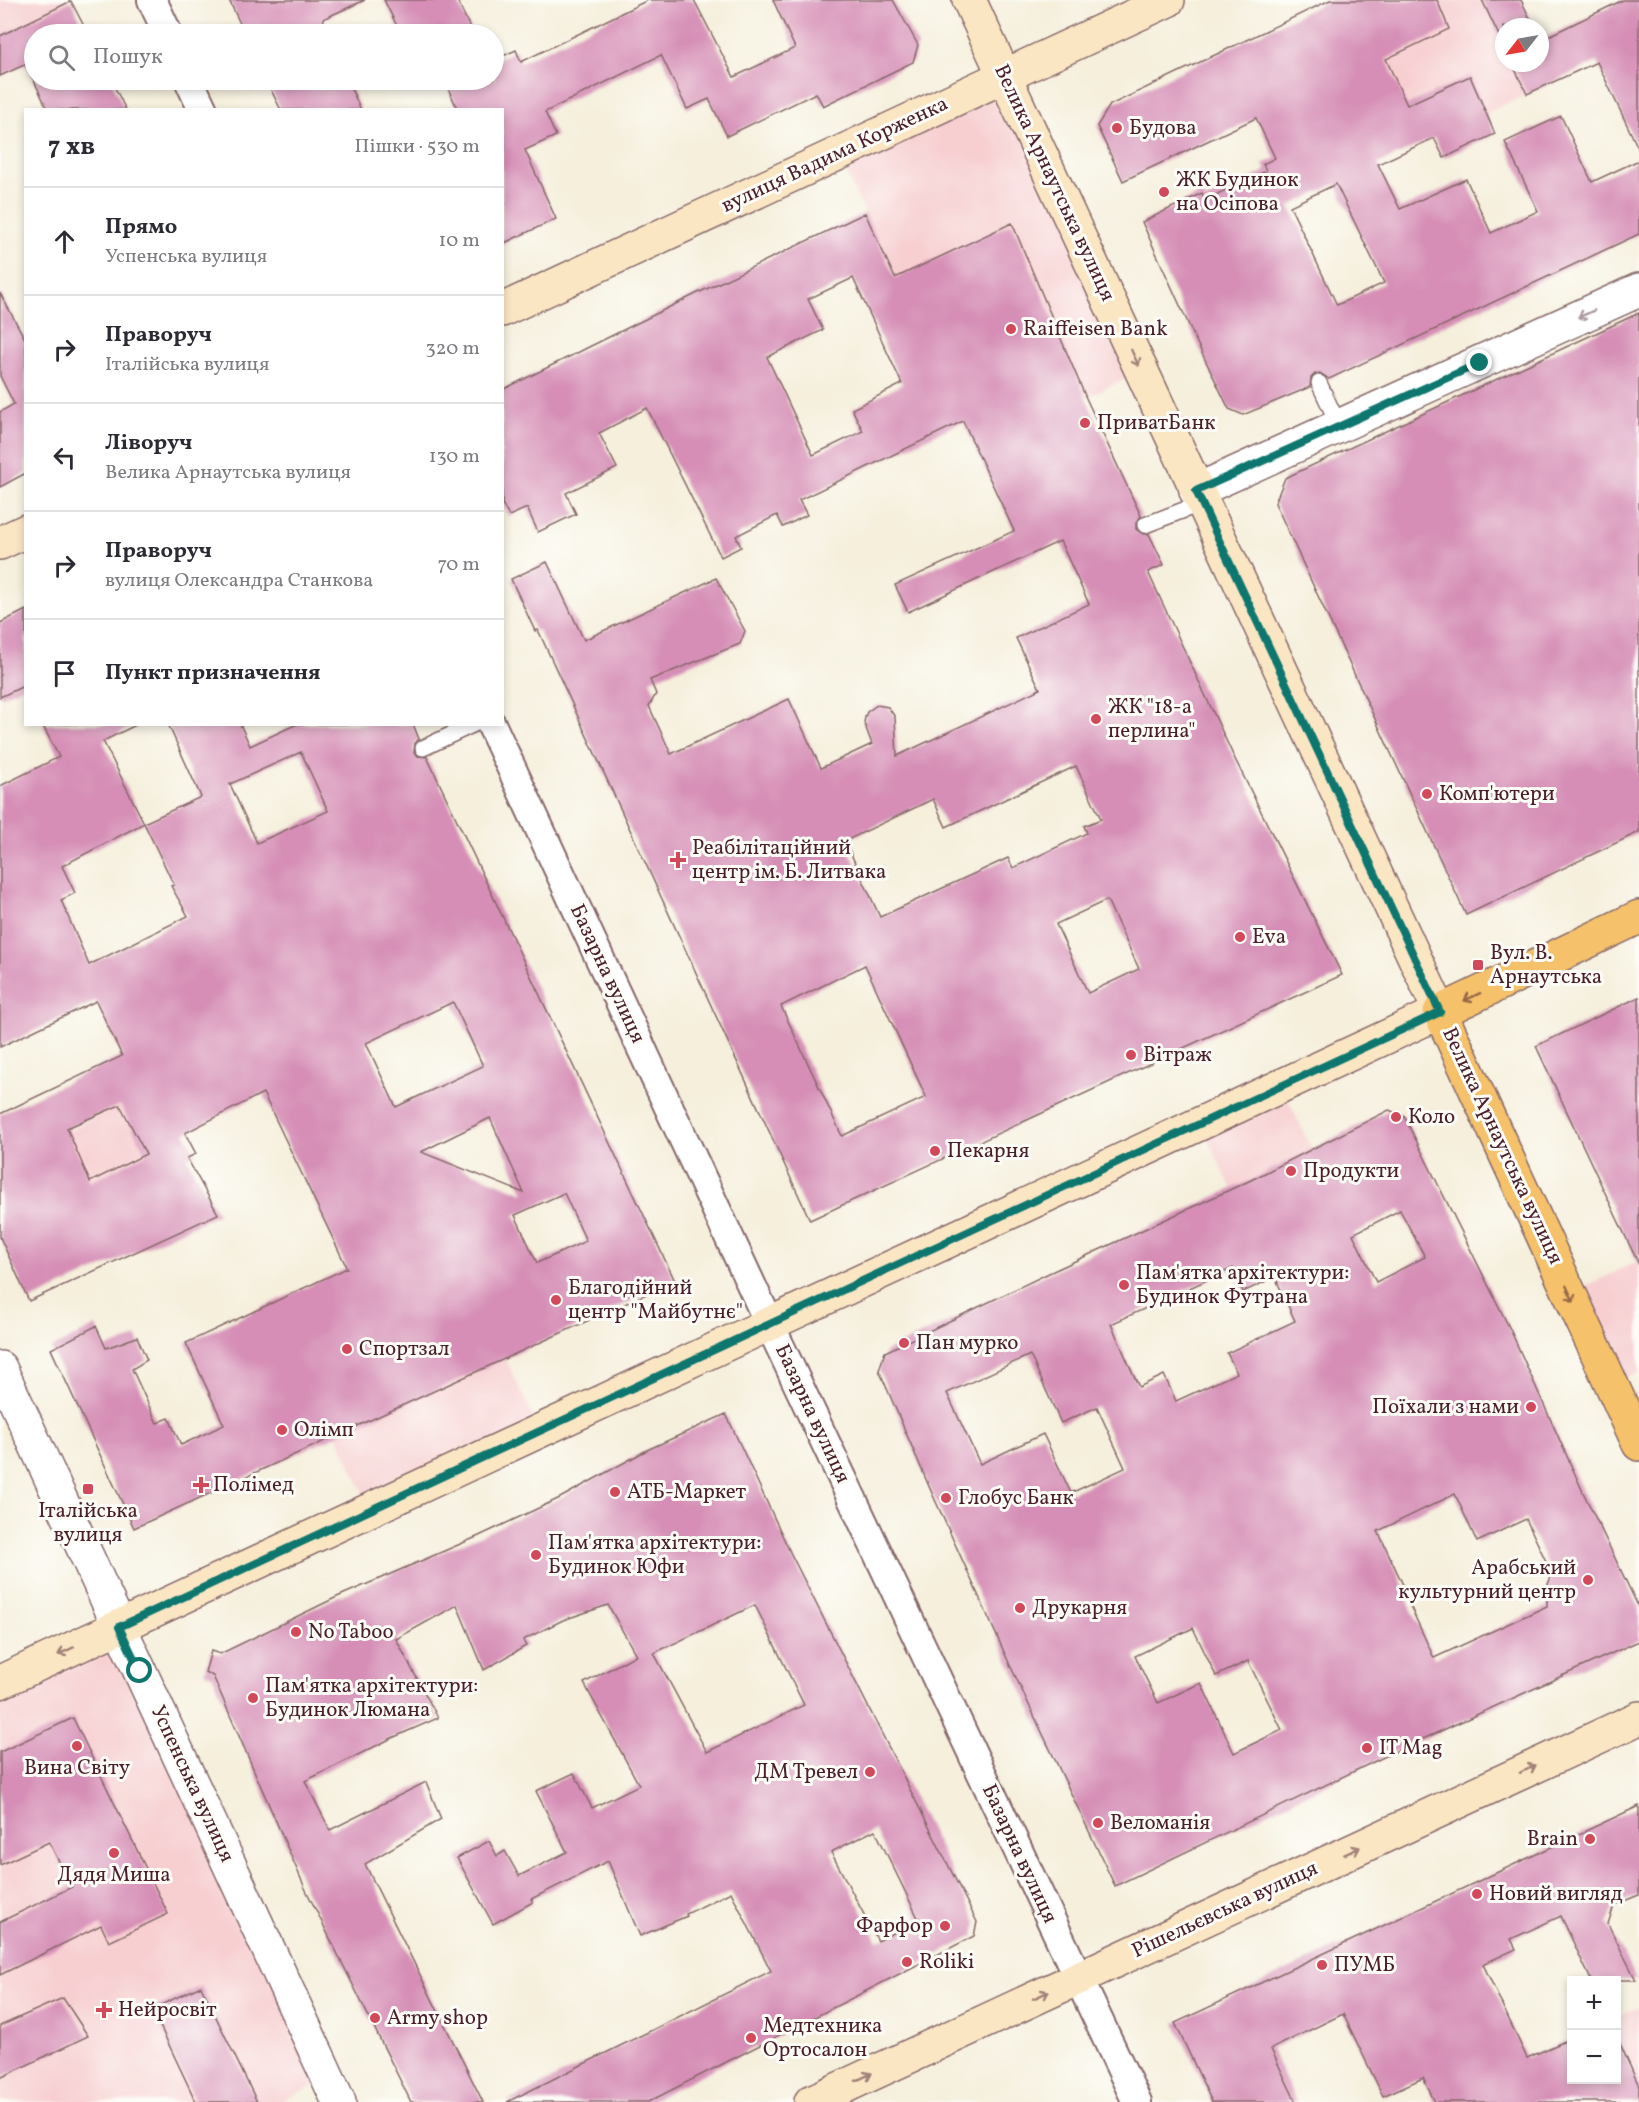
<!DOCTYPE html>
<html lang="uk">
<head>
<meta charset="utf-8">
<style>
  :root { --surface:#fff; --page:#f7f7f7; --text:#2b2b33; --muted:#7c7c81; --line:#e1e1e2 }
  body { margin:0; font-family:Vollkorn,serif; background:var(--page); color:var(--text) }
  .controls { position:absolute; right:18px; bottom:18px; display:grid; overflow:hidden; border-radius:0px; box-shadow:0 3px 9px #0003 }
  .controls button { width:54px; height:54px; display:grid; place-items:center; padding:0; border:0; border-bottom:2px solid var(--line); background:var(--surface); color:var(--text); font:30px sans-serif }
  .compass { position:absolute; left:1495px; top:18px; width:54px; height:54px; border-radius:50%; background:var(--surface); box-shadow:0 3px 9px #0003; rotate:239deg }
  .stop { position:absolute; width:18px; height:18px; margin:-14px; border:4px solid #0f766e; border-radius:50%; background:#fff }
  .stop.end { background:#0f766e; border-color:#fff; box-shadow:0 2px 6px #0008 }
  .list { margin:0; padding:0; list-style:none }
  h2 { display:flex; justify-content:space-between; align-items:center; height:78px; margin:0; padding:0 24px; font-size:26px }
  h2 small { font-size:20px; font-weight:400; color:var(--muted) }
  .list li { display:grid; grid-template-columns:39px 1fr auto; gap:18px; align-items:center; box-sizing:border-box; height:108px; padding:0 24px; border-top:2px solid var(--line) }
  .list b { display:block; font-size:22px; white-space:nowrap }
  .list p { margin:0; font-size:20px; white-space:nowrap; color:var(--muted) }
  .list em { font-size:20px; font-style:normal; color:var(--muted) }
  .icon { flex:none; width:33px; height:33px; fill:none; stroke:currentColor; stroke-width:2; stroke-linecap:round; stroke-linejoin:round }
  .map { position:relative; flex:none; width:1639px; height:2102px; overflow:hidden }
  .search { position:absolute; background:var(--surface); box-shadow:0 3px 9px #0003; left:24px; top:24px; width:480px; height:66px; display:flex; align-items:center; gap:15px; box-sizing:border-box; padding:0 21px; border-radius:33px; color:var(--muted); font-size:22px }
  .panel { position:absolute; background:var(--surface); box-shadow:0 3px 9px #0003; left:24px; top:108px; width:480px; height:618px; border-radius:0px }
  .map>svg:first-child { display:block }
  .built { fill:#f7cfd1 }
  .building { fill:#d68eb6; fill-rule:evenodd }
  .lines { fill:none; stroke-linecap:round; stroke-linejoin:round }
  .service-casing { stroke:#866869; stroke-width:18 }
  .minor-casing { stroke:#866869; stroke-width:32 }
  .tertiary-casing { stroke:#866869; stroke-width:36 }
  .secondary-casing { stroke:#866869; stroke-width:36 }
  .primary-casing { stroke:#866869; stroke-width:36 }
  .service { stroke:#fff; stroke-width:15 }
  .minor { stroke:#fff; stroke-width:28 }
  .tertiary { stroke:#fff; stroke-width:33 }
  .secondary { stroke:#fbe6c4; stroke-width:33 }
  .primary { stroke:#f5c16b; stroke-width:33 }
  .oneway { stroke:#ae9aa0 }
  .oneway2 { stroke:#a28278 }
  .oneway3 { stroke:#976848 }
  .route { stroke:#0f766e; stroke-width:8 }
  .poi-dot { fill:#d1495b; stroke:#fdfcf7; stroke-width:2 }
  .labels { text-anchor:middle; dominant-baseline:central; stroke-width:6; stroke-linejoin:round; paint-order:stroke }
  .poi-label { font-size:21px; fill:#4a1f2b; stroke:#fdfcf7; text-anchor:start }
  .street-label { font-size:21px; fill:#4a1f2b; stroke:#fdfcf7 }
</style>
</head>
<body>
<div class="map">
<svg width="1639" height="2102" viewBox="0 0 1639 2102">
  <rect width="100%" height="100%" fill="#fdfcf7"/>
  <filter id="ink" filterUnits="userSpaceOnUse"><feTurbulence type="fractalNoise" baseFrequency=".0167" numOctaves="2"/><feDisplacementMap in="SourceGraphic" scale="12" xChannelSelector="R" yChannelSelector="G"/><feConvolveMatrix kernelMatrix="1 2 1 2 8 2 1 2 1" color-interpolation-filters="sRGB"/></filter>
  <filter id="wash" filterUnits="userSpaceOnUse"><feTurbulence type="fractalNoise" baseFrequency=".008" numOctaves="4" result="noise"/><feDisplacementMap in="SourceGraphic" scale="24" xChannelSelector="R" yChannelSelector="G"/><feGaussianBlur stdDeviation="1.35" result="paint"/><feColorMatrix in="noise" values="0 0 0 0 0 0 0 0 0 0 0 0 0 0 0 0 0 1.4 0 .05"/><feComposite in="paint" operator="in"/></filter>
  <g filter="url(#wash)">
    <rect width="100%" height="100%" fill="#f5efdc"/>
    <!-- built -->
    <g class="built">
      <polygon points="0,0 70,0 71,1 0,36"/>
      <polygon points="1323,0 1482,0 1504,46 1504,63 1512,63 1527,94 1395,156"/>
      <polygon points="998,70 1140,372 976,449 834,147"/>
      <polygon points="237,1043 263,1093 146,1154 90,1182 0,1160 69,1131"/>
      <polygon points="1283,1089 1376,1282 1295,1321 1202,1127"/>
      <polygon points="381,1144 505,1358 538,1427 368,1502 274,1302 346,1268 305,1180"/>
      <polygon points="1639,1261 1639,1372 1613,1384 1572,1292"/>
      <polygon points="125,1627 335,2076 280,2102 0,2102 0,1685"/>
      <polygon points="1639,2007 1639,2086 1617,2037 1616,2017"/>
    </g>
    <g id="blocks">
      <!-- building -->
      <g class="building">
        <polygon points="229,0 365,0 323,19 329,34 245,34"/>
        <polygon points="384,0 457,0 473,34 401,34"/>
        <polygon points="648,0 694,0 734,77 795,48 773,0 893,0 918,45 913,62 823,106 816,93 727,136 709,99 687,109 661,55 545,112 556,136 525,150 556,219 502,244 502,110 458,110 444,80 494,80 494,60 516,50 521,62"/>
        <path d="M 1330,0 L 1437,0 L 1449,29 L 1386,59 L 1407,105 L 1470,76 L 1495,134 L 1444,158 L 1434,138 L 1378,164 L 1400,209 L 1466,179 L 1491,233 L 1538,211 L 1505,142 L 1561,116 L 1592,182 L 1639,160 L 1639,234 L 1329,379 L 1320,373 L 1315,374 L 1311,378 L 1310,387 L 1243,415 L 1229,409 L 1198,345 L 1142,222 L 1202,193 L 1205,200 L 1266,171 L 1263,164 L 1275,158 L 1256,118 L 1123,181 L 1097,126 L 1110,105 ZM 1336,184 L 1384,283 L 1337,305 L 1290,206 Z"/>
        <polygon points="1482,0 1521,0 1534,27 1504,27 1504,46"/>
        <polygon points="1623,0 1639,0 1639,150 1597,62 1527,94 1512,63 1540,63 1540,40"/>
        <polygon points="71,1 88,34 34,34 34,80 111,80 126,110 48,110 26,64 0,76 0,36"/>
        <polygon points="266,80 347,80 361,110 281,110"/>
        <path d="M 865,213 L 895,278 L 1012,223 L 1086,398 L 1141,516 L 1136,523 L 1136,529 L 1143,534 L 1149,534 L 1164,565 L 1148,572 L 1233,755 L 1342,975 L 810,1220 L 538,630 L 535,631 L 511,579 L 547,562 L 584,640 L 716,578 L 745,631 L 740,644 L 650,680 L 656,694 L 649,706 L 671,754 L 789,699 L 821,768 L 872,744 L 864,723 L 865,717 L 867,712 L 877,705 L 888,707 L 895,717 L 897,756 L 1040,689 L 1016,638 L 1089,604 L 1060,541 L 908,612 L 895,585 L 1014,531 L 963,421 L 799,500 L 807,515 L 783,527 L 777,515 L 736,536 L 741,547 L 721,557 L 647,408 L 599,433 L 617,468 L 566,493 L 576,514 L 538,532 L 527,508 L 509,516 L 502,504 L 502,390 L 698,293 ZM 853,278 L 902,384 L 852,409 L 863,431 L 813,455 L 767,357 L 823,330 L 808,299 ZM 1076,766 L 1101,819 L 1084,826 L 1087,833 L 1013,868 L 1008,858 L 880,917 L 845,841 L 933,799 L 946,827 ZM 1107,900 L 1139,969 L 1088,993 L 1056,924 ZM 865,965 L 926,1097 L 842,1136 L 781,1006 Z"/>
        <polygon points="0,293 26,341 26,473 0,487 0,412 14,404 0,376"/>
        <polygon points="1639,313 1639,832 1466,915 1275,503 1285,478"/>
        <polygon points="26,610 26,685 0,697 0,623"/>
        <path d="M 42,724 L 138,724 L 103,741 L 144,823 L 201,797 L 168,724 L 240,724 L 250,746 L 297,724 L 413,724 L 419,739 L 415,743 L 414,752 L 418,756 L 427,757 L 675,1281 L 134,1528 L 51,1349 L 96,1326 L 106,1348 L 137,1337 L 147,1360 L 132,1369 L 157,1423 L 169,1418 L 181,1445 L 224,1425 L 186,1343 L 347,1268 L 263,1093 L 185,1133 L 196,1154 L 187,1158 L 218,1214 L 29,1301 L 0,1237 L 0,1114 L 122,1056 L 96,1001 L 0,1047 L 0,786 L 59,757 ZM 301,752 L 328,811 L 257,843 L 230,784 ZM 144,823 L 174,885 L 171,886 L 188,916 L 89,965 L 61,900 L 75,893 L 62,866 ZM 453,1002 L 483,1066 L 396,1107 L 366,1043 ZM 120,1105 L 146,1154 L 90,1182 L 67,1128 ZM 490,1118 L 524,1193 L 421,1152 ZM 564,1193 L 586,1241 L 537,1263 L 515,1215 Z"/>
        <polygon points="1639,997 1639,1265 1536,1046"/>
        <path d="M 1389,1110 L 1404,1116 L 1510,1329 L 1583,1492 L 1639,1608 L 1639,1641 L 1390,1754 L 1115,1886 L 1010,1665 L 931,1491 L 879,1370 L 885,1352 L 1049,1273 L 1251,1180 ZM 1400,1210 L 1425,1257 L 1376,1282 L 1353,1234 ZM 1233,1268 L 1243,1292 L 1275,1277 L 1295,1321 L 1227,1353 L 1237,1373 L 1176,1401 L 1164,1375 L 1139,1387 L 1111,1324 ZM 1030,1355 L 1061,1423 L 1097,1407 L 1125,1468 L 1071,1493 L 1043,1434 L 980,1464 L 947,1393 ZM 1455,1494 L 1477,1542 L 1526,1519 L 1552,1574 L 1547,1587 L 1547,1606 L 1434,1658 L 1402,1588 L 1404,1587 L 1378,1531 ZM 1193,1628 L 1216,1676 L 1248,1661 L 1282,1730 L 1234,1753 L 1201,1683 L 1158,1703 L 1135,1656 Z"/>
        <path d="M 726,1414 L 791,1554 L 977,1922 L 974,1936 L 648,2102 L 507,2102 L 771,1971 L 731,1892 L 686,1914 L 687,1916 L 640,1936 L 608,1861 L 531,1899 L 533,1902 L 493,1924 L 457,1858 L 489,1841 L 497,1856 L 505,1851 L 519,1876 L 567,1852 L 536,1791 L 574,1773 L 592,1808 L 639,1785 L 584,1683 L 636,1655 L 608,1605 L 563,1620 L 523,1640 L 526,1646 L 484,1670 L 457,1605 L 396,1639 L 438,1718 L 392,1738 L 305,1781 L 330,1830 L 426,1782 L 441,1819 L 365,1864 L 483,2102 L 411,2102 L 305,1888 L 213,1676 L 205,1672 L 211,1651 L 220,1654 L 337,1597 L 479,1536 L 560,1498 L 647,1450 ZM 755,1605 L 804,1705 L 707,1752 L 654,1653 ZM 875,1830 L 919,1920 L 878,1941 L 831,1852 Z"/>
        <polygon points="73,1718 168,1914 109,1942 101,1925 0,1975 0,1922 72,1887 49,1842 0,1865 0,1752"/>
        <polygon points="1639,1806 1639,1895 1614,1905 1608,1924 1636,1980 1591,1980 1561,1916 1511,1939 1516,1949 1483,1964 1527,2058 1572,2038 1572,2079 1617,2079 1617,2037 1639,2086 1639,2102 1435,2102 1423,2078 1383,2096 1343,2014 1271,2049 1296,2102 1212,2102 1175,2023"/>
        <polygon points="201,1986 257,2102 196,2102 152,2009"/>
        <polygon points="63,1998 88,2036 0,2078 0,2026"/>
      </g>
    </g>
  </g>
  <g filter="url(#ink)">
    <use href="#blocks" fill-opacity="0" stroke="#866869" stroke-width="1.5"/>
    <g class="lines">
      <!-- service casing -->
      <g class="service-casing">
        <g id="service">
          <polyline points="1319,383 1339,426"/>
          <polyline points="1145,525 1202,503"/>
          <polyline points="423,748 474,724"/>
        </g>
      </g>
      <!-- minor casing -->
      <g class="minor-casing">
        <g id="minor">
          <polyline points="152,0 168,34"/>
          <polyline points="189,80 203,110"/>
          <polyline points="491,724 769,1323 1137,2102"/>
        </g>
      </g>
      <!-- tertiary casing -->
      <g class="tertiary-casing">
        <g id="tertiary">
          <polyline points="1196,491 1639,290"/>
          <polyline points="0,1368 339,2102"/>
        </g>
      </g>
      <!-- secondary casing -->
      <g class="secondary-casing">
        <g id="secondary">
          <polyline points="502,310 1168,0"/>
          <polyline points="0,543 26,531"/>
          <polyline points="0,1682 1440,1012 969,0"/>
          <polyline points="811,2102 1639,1718"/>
        </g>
      </g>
      <!-- primary casing -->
      <g class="primary-casing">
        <polyline id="primary" points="1639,917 1440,1012 1639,1444"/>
      </g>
      <!-- service -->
      <use href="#service" class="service"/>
      <!-- minor -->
      <use href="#minor" class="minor"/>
      <!-- tertiary -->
      <use href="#tertiary" class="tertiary"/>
      <!-- secondary -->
      <use href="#secondary" class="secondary"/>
      <!-- primary -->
      <use href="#primary" class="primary"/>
    </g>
    <!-- one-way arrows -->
    <defs><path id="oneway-shaft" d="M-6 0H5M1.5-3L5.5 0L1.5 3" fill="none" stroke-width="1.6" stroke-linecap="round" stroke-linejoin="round" transform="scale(1.5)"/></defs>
    <use class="oneway" href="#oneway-shaft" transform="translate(1586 314) rotate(156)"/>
    <g class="oneway2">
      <use href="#oneway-shaft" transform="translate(1135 358) rotate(65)"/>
      <use href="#oneway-shaft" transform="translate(66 1651) rotate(155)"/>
      <use href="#oneway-shaft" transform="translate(1528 1769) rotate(-25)"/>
      <use href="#oneway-shaft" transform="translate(1352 1851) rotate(-25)"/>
      <use href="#oneway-shaft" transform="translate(1041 1995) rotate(-25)"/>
      <use href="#oneway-shaft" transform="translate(864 2077) rotate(-25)"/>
    </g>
    <g class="oneway3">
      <use href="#oneway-shaft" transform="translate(1472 997) rotate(155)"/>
      <use href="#oneway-shaft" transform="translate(1570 1294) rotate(65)"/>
    </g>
  </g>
  <g class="lines" filter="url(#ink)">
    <!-- route -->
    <polyline class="route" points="140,1671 119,1627 1440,1012 1196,491 1480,363"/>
  </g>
  <!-- markers -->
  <g class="poi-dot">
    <circle cx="1117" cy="128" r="6"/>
    <circle cx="1164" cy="192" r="6"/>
    <circle cx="1011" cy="329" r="6"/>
    <circle cx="1085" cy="423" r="6"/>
    <circle cx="1096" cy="719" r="6"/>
    <circle cx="1427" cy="794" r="6"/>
    <path d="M675 851h6v6h6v6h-6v6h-6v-6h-6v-6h6z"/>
    <circle cx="1240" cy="937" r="6"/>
    <rect x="1472" y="959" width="12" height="12" rx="3"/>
    <circle cx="1131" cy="1055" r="6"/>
    <circle cx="1396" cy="1117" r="6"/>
    <circle cx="935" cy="1151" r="6"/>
    <circle cx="1291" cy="1171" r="6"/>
    <circle cx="1124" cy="1285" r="6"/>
    <circle cx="556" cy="1300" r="6"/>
    <circle cx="904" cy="1343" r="6"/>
    <circle cx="347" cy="1349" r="6"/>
    <circle cx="1531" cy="1407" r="6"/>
    <circle cx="282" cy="1430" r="6"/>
    <path d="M198 1476h6v6h6v6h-6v6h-6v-6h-6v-6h6z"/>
    <rect x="82" y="1483" width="12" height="12" rx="3"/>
    <circle cx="615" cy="1492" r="6"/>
    <circle cx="946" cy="1498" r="6"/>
    <circle cx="536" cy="1555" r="6"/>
    <circle cx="1588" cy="1580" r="6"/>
    <circle cx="1020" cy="1608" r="6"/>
    <circle cx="296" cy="1632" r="6"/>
    <circle cx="253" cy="1698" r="6"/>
    <circle cx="77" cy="1746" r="6"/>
    <circle cx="1367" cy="1748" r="6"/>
    <circle cx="870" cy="1772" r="6"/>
    <circle cx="1098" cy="1823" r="6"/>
    <circle cx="1590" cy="1839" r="6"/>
    <circle cx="114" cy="1853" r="6"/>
    <circle cx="1477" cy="1894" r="6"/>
    <circle cx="945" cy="1926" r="6"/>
    <circle cx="907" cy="1962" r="6"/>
    <circle cx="1322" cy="1965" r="6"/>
    <path d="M101 2001h6v6h6v6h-6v6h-6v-6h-6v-6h6z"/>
    <circle cx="375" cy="2018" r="6"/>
    <circle cx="751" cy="2038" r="6"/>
  </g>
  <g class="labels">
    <!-- poi labels -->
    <g class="poi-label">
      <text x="1129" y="128">Будова</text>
      <text x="1176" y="180">ЖК Будинок<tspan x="1176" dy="24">на Осіпова</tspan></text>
      <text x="1023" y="329">Raiffeisen Bank</text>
      <text x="1097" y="423">ПриватБанк</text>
      <text x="1108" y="707">ЖК "18-а<tspan x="1108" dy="24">перлина"</tspan></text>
      <text x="1439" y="794">Комп'ютери</text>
      <text x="692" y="848">Реабілітаційний<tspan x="692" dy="24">центр ім. Б. Литвака</tspan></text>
      <text x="1252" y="937">Eva</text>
      <text x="1490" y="953">Вул. В.<tspan x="1490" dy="24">Арнаутська</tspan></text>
      <text x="1143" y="1055">Вітраж</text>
      <text x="1408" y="1117">Коло</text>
      <text x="947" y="1151">Пекарня</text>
      <text x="1303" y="1171">Продукти</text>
      <text x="1136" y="1273">Пам'ятка архітектури:<tspan x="1136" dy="24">Будинок Футрана</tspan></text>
      <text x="568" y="1288">Благодійний<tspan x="568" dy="24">центр "Майбутнє"</tspan></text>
      <text x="916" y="1343">Пан мурко</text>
      <text x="359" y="1349">Спортзал</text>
      <text x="1519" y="1407" text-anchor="end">Поїхали з нами</text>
      <text x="294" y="1430">Олімп</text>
      <text x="213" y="1485">Полімед</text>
      <text x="627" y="1492">АТБ-Маркет</text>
      <text x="958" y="1498">Глобус Банк</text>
      <text x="88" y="1511" text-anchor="middle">Італійська<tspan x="88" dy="24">вулиця</tspan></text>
      <text x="548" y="1543">Пам'ятка архітектури:<tspan x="548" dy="24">Будинок Юфи</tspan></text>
      <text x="1576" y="1568" text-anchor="end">Арабський<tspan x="1576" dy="24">культурний центр</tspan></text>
      <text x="1032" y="1608">Друкарня</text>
      <text x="308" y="1632">No Taboo</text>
      <text x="265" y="1686">Пам'ятка архітектури:<tspan x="265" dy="24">Будинок Люмана</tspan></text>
      <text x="1379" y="1748">IT Mag</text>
      <text x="77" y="1768" text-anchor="middle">Вина Світу</text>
      <text x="858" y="1772" text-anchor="end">ДМ Тревел</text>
      <text x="1110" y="1823">Веломанія</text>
      <text x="1578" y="1839" text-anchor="end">Brain</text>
      <text x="114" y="1875" text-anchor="middle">Дядя Миша</text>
      <text x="1489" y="1894">Новий вигляд</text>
      <text x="933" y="1926" text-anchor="end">Фарфор</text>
      <text x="919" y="1962">Roliki</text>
      <text x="1334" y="1965">ПУМБ</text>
      <text x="118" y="2010">Нейросвіт</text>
      <text x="387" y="2018">Army shop</text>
      <text x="763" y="2026">Медтехника<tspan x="763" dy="24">Ортосалон</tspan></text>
    </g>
    <!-- street labels -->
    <g class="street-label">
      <text transform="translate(835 155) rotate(-25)">вулиця Вадима Корженка</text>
      <text transform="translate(1054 183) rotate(65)">Велика Арнаутська вулиця</text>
      <text transform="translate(607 974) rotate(65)">Базарна вулиця</text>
      <text transform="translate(1502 1146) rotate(65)">Велика Арнаутська вулиця</text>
      <text transform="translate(812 1414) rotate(65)">Базарна вулиця</text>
      <text transform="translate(192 1784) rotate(65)">Успенська вулиця</text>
      <text transform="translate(1019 1854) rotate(65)">Базарна вулиця</text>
      <text transform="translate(1225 1910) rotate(-25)">Рішельєвська вулиця</text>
    </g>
  </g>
</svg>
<div class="controls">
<button>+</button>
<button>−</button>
</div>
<svg class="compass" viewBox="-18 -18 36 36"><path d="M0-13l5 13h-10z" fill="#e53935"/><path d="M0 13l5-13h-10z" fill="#7c7c81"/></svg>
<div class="stop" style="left:140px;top:1671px"></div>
<div class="stop end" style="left:1480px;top:363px"></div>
<div class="search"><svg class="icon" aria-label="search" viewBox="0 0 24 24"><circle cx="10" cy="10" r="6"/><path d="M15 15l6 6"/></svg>Пошук</div>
<section class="panel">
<h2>7 хв<small>Пішки · 530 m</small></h2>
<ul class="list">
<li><svg class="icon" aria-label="ahead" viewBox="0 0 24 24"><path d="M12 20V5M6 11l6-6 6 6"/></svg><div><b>Прямо</b><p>Успенська вулиця</p></div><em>10 m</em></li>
<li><svg class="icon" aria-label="right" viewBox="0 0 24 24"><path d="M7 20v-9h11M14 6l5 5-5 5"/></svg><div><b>Праворуч</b><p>Італійська вулиця</p></div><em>320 m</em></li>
<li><svg class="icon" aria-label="left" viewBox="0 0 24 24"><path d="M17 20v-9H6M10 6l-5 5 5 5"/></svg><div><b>Ліворуч</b><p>Велика Арнаутська вулиця</p></div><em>130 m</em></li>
<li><svg class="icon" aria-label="right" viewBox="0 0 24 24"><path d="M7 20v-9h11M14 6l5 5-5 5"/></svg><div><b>Праворуч</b><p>вулиця Олександра Станкова</p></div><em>70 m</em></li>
<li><svg class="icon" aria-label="arrive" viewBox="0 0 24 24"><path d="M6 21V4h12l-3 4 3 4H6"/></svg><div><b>Пункт призначення</b></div></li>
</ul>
</section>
</div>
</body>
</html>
